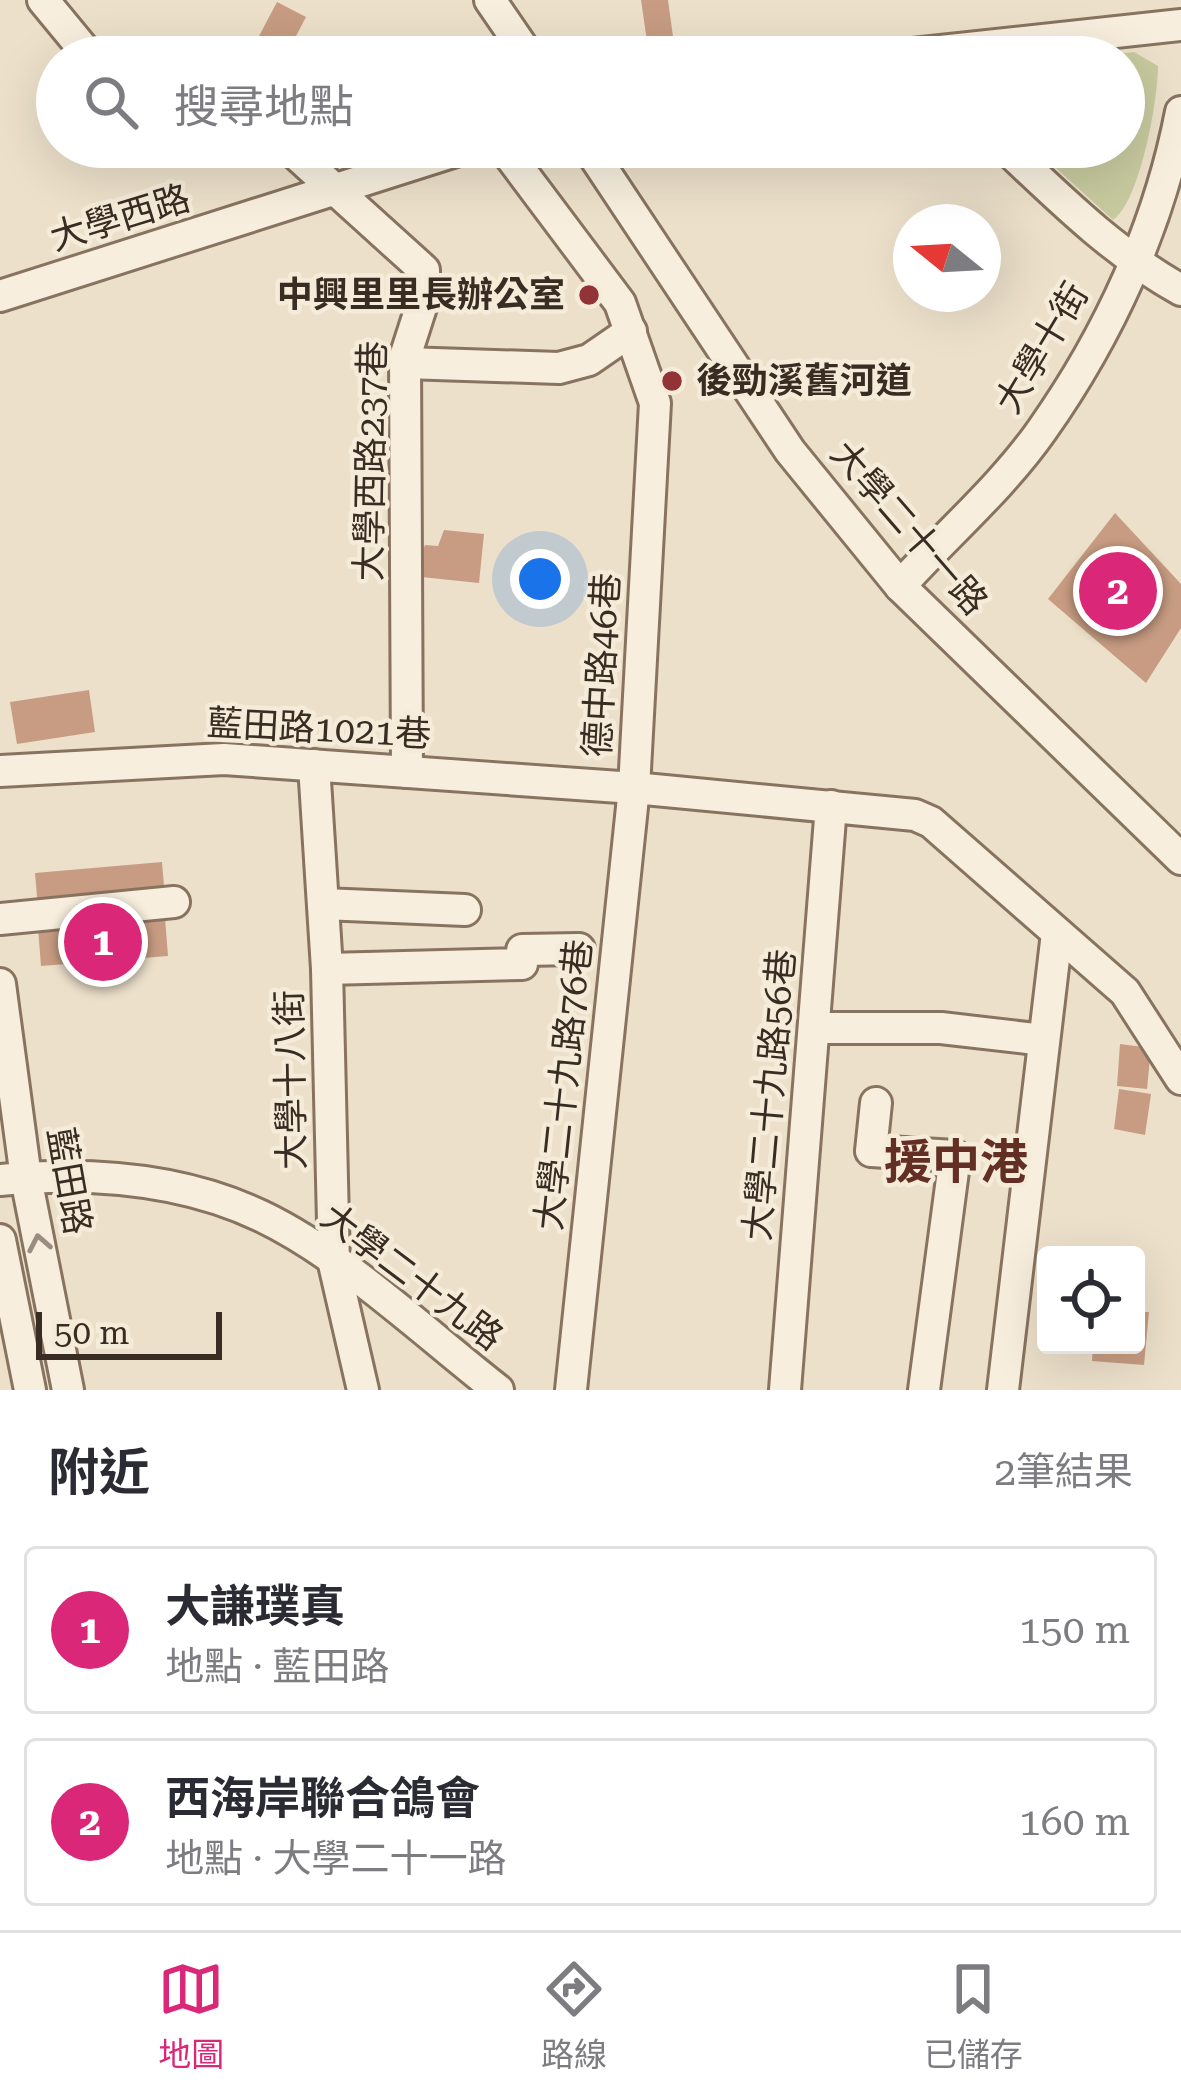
<!DOCTYPE html>
<html lang="zh-TW">
<head>
<meta charset="utf-8">
<style>
  :root { --surface:#fff; --page:#f2f2f3; --text:#2b2b33; --muted:#7c7c81; --line:#e1e1e2; --accent:#db2777 }
  body { margin:0; font-family:"Roboto Serif","Noto Sans TC",serif; background:var(--page); color:var(--text) }
  .controls { position:absolute; right:36px; bottom:36px; display:grid; overflow:hidden; border-radius:12px; box-shadow:0 12px 48px #0002 }
  .controls button { width:108px; height:108px; display:grid; place-items:center; padding:0; border:0; border-bottom:3px solid var(--line); background:var(--surface); color:var(--text); font:60px sans-serif }
  .compass { position:absolute; left:893px; top:204px; width:108px; height:108px; border-radius:50%; background:var(--surface); box-shadow:0 12px 48px #0002; rotate:288deg }
  .scale { position:absolute; left:36px; bottom:30px; width:186px; box-sizing:border-box; padding-left:12px; border:6px solid #392c22; border-top:0; font-size:33px; line-height:42px; white-space:nowrap; color:#392c22; -webkit-text-stroke:9px #f4ebd9; paint-order:stroke }
  .you { position:absolute; left:540px; top:579px; width:42px; height:42px; margin:-30px; border:9px solid #fff; border-radius:50%; background:#1a73e8; box-shadow:0 0 0 18px #1a73e833 }
  .badge { display:grid; place-items:center; width:78px; height:78px; border-radius:50%; background:var(--accent); color:#fff; font-size:39px; font-weight:700 }
  .pin { position:absolute; translate:-50% -50%; border:6px solid #fff; box-shadow:0 3px 12px #0006 }
  .list { margin:0; padding:0; list-style:none }
  h2 { display:flex; justify-content:space-between; align-items:center; height:156px; margin:0; padding:0 48px; font-size:51px }
  h2 small { font-size:39px; font-weight:400; color:var(--muted) }
  .list li { display:grid; grid-template-columns:78px 1fr auto; gap:36px; align-items:center; box-sizing:border-box; height:168px; margin:0 24px 24px; padding:0 24px; border:3px solid var(--line); border-radius:12px }
  .list b { display:block; font-size:45px; white-space:nowrap }
  .list p { margin:0; font-size:39px; white-space:nowrap; color:var(--muted) }
  .list em { font-size:39px; font-style:normal; color:var(--muted) }
  .icon { flex:none; width:66px; height:66px; fill:none; stroke:currentColor; stroke-width:2; stroke-linecap:round; stroke-linejoin:round }
  .map { position:relative; flex:none; width:1181px; height:1390px; overflow:hidden }
  .search { position:absolute; background:var(--surface); box-shadow:0 12px 48px #0002; left:36px; right:36px; top:36px; height:132px; display:flex; align-items:center; gap:30px; box-sizing:border-box; padding:0 42px; border-radius:66px; color:var(--muted); font-size:45px }
  .sheet { height:540px; background:var(--surface) }
  nav { display:flex; justify-content:space-around; align-items:center; box-sizing:border-box; height:168px; border-top:3px solid var(--line); background:var(--surface); font-size:33px; color:var(--muted) }
  nav a { display:grid; justify-items:center; gap:6px }
  nav .on { color:var(--accent) }
  .map>svg:first-child { display:block }
  .green { fill:#c7ca9e }
  .building { fill:#c79c82 }
  .lines { fill:none; stroke-linecap:round; stroke-linejoin:round }
  .minor-casing { stroke:#87735f; stroke-width:36 }
  .minor { stroke:#f7eedd; stroke-width:30 }
  .oneway { stroke:#988d80 }
  .poi-dot { fill:#923338; stroke:#f4ebd9; stroke-width:4.5 }
  .labels { text-anchor:middle; dominant-baseline:central; stroke-width:9; stroke-linejoin:round; paint-order:stroke }
  .street-label { font-size:36px; fill:#392c22; stroke:#f4ebd9 }
  .poi-label { font-size:36px; font-weight:bold; fill:#392c22; stroke:#f4ebd9; text-anchor:end }
  .district-label { font-size:48px; font-weight:bold; fill:#632e24; stroke:#f4ebd9 }
</style>
</head>
<body>
<div class="map">
<svg width="1181" height="1390" viewBox="0 0 1181 1390">
  <rect width="100%" height="100%" fill="#ece0ca"/>
  <!-- green -->
  <path class="green" d="M 1134,52 L 1158,66 C 1158,100 1140,202 1113,220 L 1033,147 L 1124,147 L 1124,57 L 1093,57 Z"/>
  <!-- building -->
  <g class="building">
    <polygon points="641,0 668,0 675,51 649,55"/>
    <polygon points="277,2 306,17 285,57 248,57"/>
    <polygon points="475,38 487,57 446,57"/>
    <polygon points="1115,513 1181,584 1181,628 1146,683 1048,599"/>
    <polygon points="444,530 484,534 479,583 412,576 425,545 438,546"/>
    <polygon points="89,690 95,732 17,744 10,702"/>
    <polygon points="162,862 165,898 38,908 35,873"/>
    <polygon points="165,918 168,956 41,966 38,928"/>
    <polygon points="1120,1044 1151,1048 1147,1089 1117,1086"/>
    <polygon points="1119,1089 1151,1094 1145,1135 1114,1129"/>
    <polygon points="1136,1312 1149,1312 1144,1365 1092,1361 1093,1345 1136,1345"/>
  </g>
  <g class="lines">
    <!-- minor casing -->
    <g class="minor-casing">
      <g id="minor">
        <polyline points="43,0 90,57"/>
        <polyline points="490,0 529,57"/>
        <polyline points="885,57 1181,25"/>
        <polyline points="288,147 424,270 424,298 405,357 407,772"/>
        <polyline points="503,147 620,303 655,403 634,788 571,1390"/>
        <polyline points="588,147 790,451 900,586 1181,859"/>
        <path d="M 1005,147 C 1061,200 1113,252 1181,290"/>
        <polyline points="0,296 468,147"/>
        <polyline points="405,363 559,368 589,360 631,331"/>
        <path d="M 900,586 C 946,535 1003,486 1042,430 C 1109,335 1159,226 1181,112"/>
        <polyline points="314,765 327,969 334,1264 363,1390"/>
        <polyline points="0,771 224,759 634,788 915,815 931,822 1125,992 1181,1079"/>
        <polyline points="323,904 465,910"/>
        <polyline points="0,919 174,902"/>
        <polyline points="327,969 522,964 522,950 579,949"/>
        <polyline points="0,984 26,1178 68,1390"/>
        <polyline points="816,1028 941,1028 1044,1040"/>
        <polyline points="876,1103 871,1151 955,1156 924,1390"/>
        <path d="M 0,1180 C 86,1172 181,1178 261,1216 C 343,1255 426,1334 498,1390"/>
        <polyline points="0,1240 30,1390"/>
        <polyline points="785,1390 831,806"/>
        <polyline points="1003,1390 1057,933"/>
      </g>
    </g>
    <!-- minor -->
    <use href="#minor" class="minor"/>
  </g>
  <!-- one-way arrows -->
  <defs><path id="oneway-chevron" d="M-2-3.5L2.5 0L-2 3.5" fill="none" stroke-width="1.6" stroke-linecap="round" stroke-linejoin="round" transform="scale(3)"/></defs>
  <use class="oneway" href="#oneway-chevron" transform="translate(39 1243) rotate(-101)"/>
  <!-- markers -->
  <g class="poi-dot">
    <circle cx="589" cy="295" r="12"/>
    <circle cx="672" cy="381" r="12"/>
  </g>
  <g class="labels">
    <!-- street labels -->
    <g class="street-label">
      <text transform="translate(120 218) rotate(-17)">大學西路</text>
      <text transform="translate(1042 348) rotate(-59)">大學十街</text>
      <text transform="translate(371 461) rotate(-89)">大學西路237巷</text>
      <text transform="translate(909 528) rotate(49)">大學二十一路</text>
      <text transform="translate(602 665) rotate(-87)">德中路46巷</text>
      <text transform="translate(319 729) rotate(3)">藍田路1021巷</text>
      <text transform="translate(291 1080) rotate(-91)">大學十八街</text>
      <text transform="translate(564 1085) rotate(-84)">大學二十九路76巷</text>
      <text transform="translate(770 1095) rotate(-85)">大學二十九路56巷</text>
      <text transform="translate(69 1181) rotate(80)">藍田路</text>
      <text transform="translate(412 1277) rotate(37)">大學二十九路</text>
    </g>
    <!-- poi labels -->
    <g class="poi-label">
      <text x="565" y="295">中興里里長辦公室</text>
      <text x="696" y="381" text-anchor="start">後勁溪舊河道</text>
    </g>
    <!-- district labels -->
    <g class="district-label">
      <text x="956" y="1163">援中港</text>
    </g>
  </g>
</svg>
<div class="controls">
<button><svg class="icon" aria-label="locate" viewBox="0 0 24 24"><circle cx="12" cy="12" r="6"/><path d="M12 2v4M12 18v4M2 12h4M18 12h4"/></svg></button>
</div>
<svg class="compass" viewBox="-18 -18 36 36"><path d="M0-13l5 13h-10z" fill="#e53935"/><path d="M0 13l5-13h-10z" fill="#7c7c81"/></svg>
<div class="scale">50 m</div>
<div class="you"></div>
<div class="pin badge" style="left:103px;top:942px">1</div>
<div class="pin badge" style="left:1118px;top:591px">2</div>
<div class="search"><svg class="icon" aria-label="search" viewBox="0 0 24 24"><circle cx="10" cy="10" r="6"/><path d="M15 15l6 6"/></svg>搜尋地點</div>
</div>
<section class="sheet">
<h2>附近<small>2筆結果</small></h2>
<ul class="list">
<li><span class="badge">1</span><div><b>大謙璞真</b><p>地點 · 藍田路</p></div><em>150 m</em></li>
<li><span class="badge">2</span><div><b>西海岸聯合鴿會</b><p>地點 · 大學二十一路</p></div><em>160 m</em></li>
</ul>
</section>
<nav>
<a class="on"><svg class="icon" aria-label="map" viewBox="0 0 24 24"><path d="M3 6l6-2 6 2 6-2v14l-6 2-6-2-6 2zM9 4v14M15 6v14"/></svg>地圖</a>
<a><svg class="icon" aria-label="directions" viewBox="0 0 24 24"><path d="M12 3l9 9-9 9-9-9zM9 14v-3h6M13 9l2 2-2 2"/></svg>路線</a>
<a><svg class="icon" aria-label="saved" viewBox="0 0 24 24"><path d="M7 4h10v16l-5-4-5 4z"/></svg>已儲存</a>
</nav>
</body>
</html>
